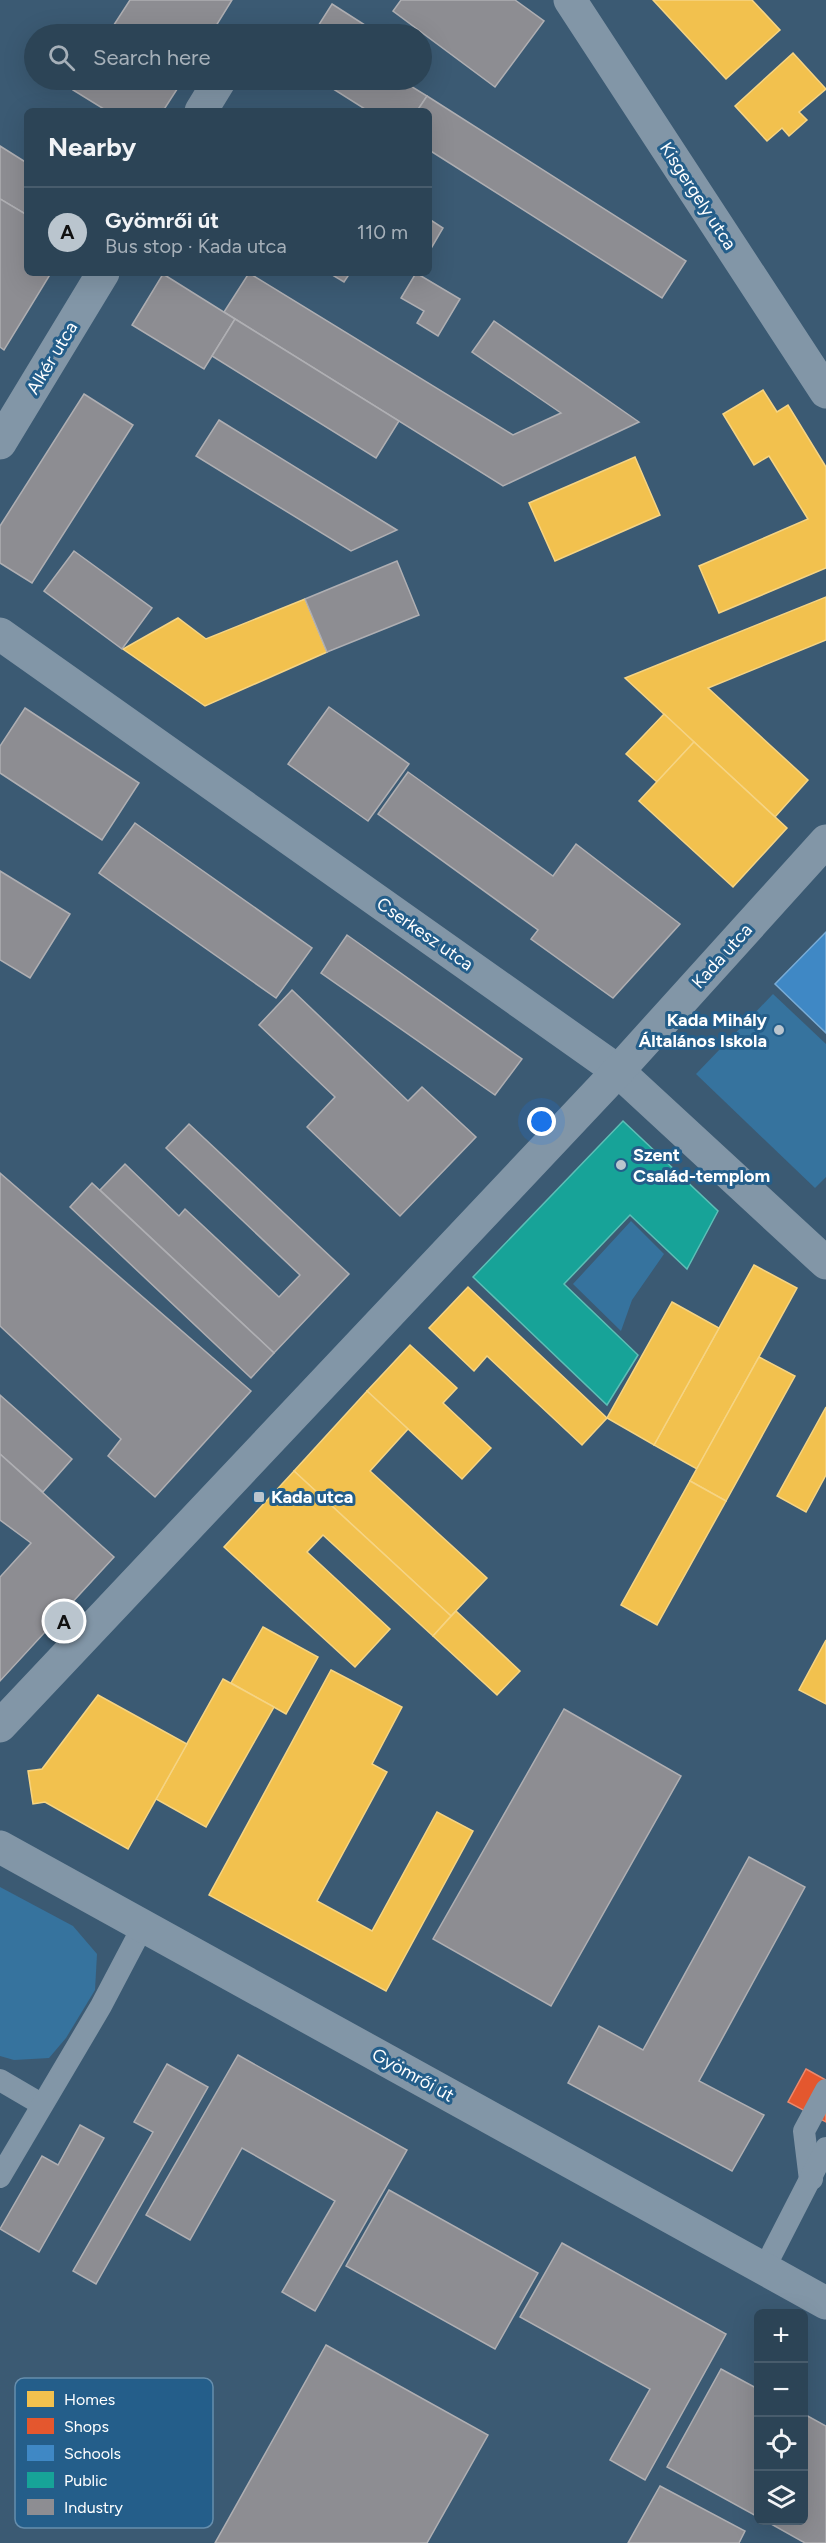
<!DOCTYPE html>
<html lang="en">
<head>
<meta charset="utf-8">
<style>
  :root { --surface:#2c4456; --page:#344b5c; --text:#f1f3f6; --muted:#a6b0b9; --line:#485c6c; --accent:#bac5ce }
  body { margin:0; font-family:Figtree,sans-serif; background:var(--page); color:var(--text) }
  .controls { position:absolute; right:18px; bottom:18px; display:grid; overflow:hidden; border-radius:9px; box-shadow:0 6px 24px #0002 }
  .controls button { width:54px; height:54px; display:grid; place-items:center; padding:0; border:0; border-bottom:2px solid var(--line); background:var(--surface); color:var(--text); font:30px sans-serif }
  .you { position:absolute; left:542px; top:1122px; width:21px; height:21px; margin:-15px; border:4px solid #fff; border-radius:50%; background:#1a73e8; box-shadow:0 0 0 9px #1a73e833 }
  .badge { display:grid; place-items:center; width:39px; height:39px; border-radius:50%; background:var(--accent); color:#111; font-size:20px; font-weight:700 }
  .pin { position:absolute; translate:-50% -50%; border:3px solid #fff; box-shadow:0 2px 6px #0006 }
  .list { margin:0; padding:0; list-style:none }
  h2 { display:flex; justify-content:space-between; align-items:center; height:78px; margin:0; padding:0 24px; font-size:26px }
  h2 small { font-size:20px; font-weight:400; color:var(--muted) }
  .list li { display:grid; grid-template-columns:39px 1fr auto; gap:18px; align-items:center; box-sizing:border-box; height:90px; padding:0 24px; border-top:2px solid var(--line) }
  .list b { display:block; font-size:22px; white-space:nowrap }
  .list p { margin:0; font-size:20px; white-space:nowrap; color:var(--muted) }
  .list em { font-size:20px; font-style:normal; color:var(--muted) }
  .icon { flex:none; width:33px; height:33px; fill:none; stroke:currentColor; stroke-width:2; stroke-linecap:round; stroke-linejoin:round }
  .map { position:relative; flex:none; width:826px; height:2543px; overflow:hidden }
  .search { position:absolute; background:var(--surface); box-shadow:0 6px 24px #0002; left:24px; top:24px; width:408px; height:66px; display:flex; align-items:center; gap:15px; box-sizing:border-box; padding:0 21px; border-radius:33px; color:var(--muted); font-size:22px }
  .panel { position:absolute; background:var(--surface); box-shadow:0 6px 24px #0002; left:24px; top:108px; width:408px; height:168px; border-radius:9px }
  .map>svg:first-child { display:block }
  .green { fill:#36739e }
  .homes { fill:#f2c14e; stroke:#f6d483; stroke-width:1.5 }
  .shops { fill:#e4572e; stroke:#ec896d; stroke-width:1.5 }
  .schools { fill:#3f88c5; stroke:#79acd6; stroke-width:1.5 }
  .public { fill:#17a398; stroke:#5dbfb7; stroke-width:1.5 }
  .industry { fill:#8d8d92; stroke:#afafb3; stroke-width:1.5 }
  .lines { fill:none; stroke-linecap:round; stroke-linejoin:round }
  .service { stroke:#8296a7; stroke-width:22 }
  .minor { stroke:#8296a7; stroke-width:33 }
  .tertiary { stroke:#8296a7; stroke-width:33 }
  .poi-dot { fill:#bac5ce; stroke:#245e8a; stroke-width:2 }
  .labels { text-anchor:middle; dominant-baseline:central; stroke-width:6; stroke-linejoin:round; paint-order:stroke }
  .street-label { font-size:18px; fill:#fff; stroke:#245e8a }
  .poi-label { font-size:18px; font-weight:bold; fill:#fff; stroke:#245e8a; text-anchor:start }
  .key { fill:#245e8a; stroke:#668ead; stroke-width:1.5 }
  .key-label { font-size:16px; fill:#fff }
</style>
</head>
<body>
<div class="map">
<svg width="826" height="2543" viewBox="0 0 826 2543">
  <rect width="100%" height="100%" fill="#3b5a73"/>
  <!-- green -->
  <g class="green">
    <polygon points="773,994 826,1044 826,1177 815,1188 696,1074"/>
    <polygon points="631,1221 664,1254 632,1300 621,1331 573,1284"/>
    <polygon points="0,1887 73,1926 97,1954 95,1990 66,2038 49,2058 14,2060 0,2056"/>
  </g>
  <!-- homes -->
  <g class="homes">
    <polygon points="653,0 752,0 780,30 726,79"/>
    <polygon points="793,53 826,89 799,112 807,120 789,136 782,128 767,141 735,106"/>
    <polygon points="763,390 777,412 788,405 826,467 826,568 719,613 699,566 808,519 769,456 754,465 723,414"/>
    <polygon points="635,457 660,515 555,561 529,503"/>
    <polygon points="826,597 826,640 708,688 808,780 775,817 625,678"/>
    <polygon points="305,599 327,652 205,706 123,649 178,618 206,639"/>
    <polygon points="664,714 694,742 657,782 626,754"/>
    <polygon points="694,742 787,828 733,887 639,801"/>
    <polygon points="754,1265 797,1288 697,1469 654,1445"/>
    <polygon points="468,1287 607,1418 582,1445 487,1356 474,1371 429,1328"/>
    <polygon points="672,1302 719,1328 654,1445 607,1418"/>
    <polygon points="410,1345 457,1388 443,1403 491,1448 462,1479 367,1391"/>
    <polygon points="759,1357 795,1376 726,1501 690,1481"/>
    <polygon points="367,1391 408,1429 370,1471 487,1578 451,1616 294,1471"/>
    <polygon points="826,1407 826,1475 806,1512 777,1496"/>
    <polygon points="294,1471 451,1616 433,1636 323,1535 307,1552 390,1629 355,1667 224,1547"/>
    <polygon points="690,1481 726,1501 657,1625 621,1605"/>
    <polygon points="456,1611 520,1671 497,1695 433,1636"/>
    <polygon points="263,1627 318,1657 286,1714 231,1683"/>
    <polygon points="826,1640 826,1704 799,1690"/>
    <polygon points="331,1670 402,1707 372,1764 387,1772 317,1901 372,1931 437,1812 473,1831 386,1991 209,1895"/>
    <polygon points="223,1679 274,1707 206,1827 156,1799"/>
    <polygon points="98,1695 187,1744 128,1849 45,1802 33,1804 28,1771 42,1769"/>
  </g>
  <!-- shops -->
  <polygon class="shops" points="806,2069 826,2080 826,2122 788,2102"/>
  <!-- schools -->
  <polygon class="schools" points="826,932 826,1033 775,984"/>
  <!-- public -->
  <polygon class="public" points="623,1121 718,1211 687,1269 630,1215 564,1284 638,1355 607,1405 473,1277"/>
  <!-- industry -->
  <g class="industry">
    <polygon points="130,0 232,0 211,34 108,34"/>
    <polygon points="401,0 515,0 544,21 495,87 393,11"/>
    <polygon points="332,4 379,34 313,34"/>
    <polygon points="80,80 183,80 163,111 107,111 73,90"/>
    <polygon points="319,80 401,80 427,96 417,111 368,111"/>
    <polygon points="427,96 686,261 662,298 429,150 429,111 417,111"/>
    <polygon points="0,146 27,163 27,215 0,199"/>
    <polygon points="0,199 27,215 27,273 51,273 4,350 0,347"/>
    <polygon points="429,219 443,228 429,252"/>
    <polygon points="249,273 513,435 561,413 472,352 494,321 639,422 503,486 224,312"/>
    <polygon points="329,273 350,273 344,282"/>
    <polygon points="416,273 460,299 438,336 417,323 424,311 401,298"/>
    <polygon points="163,274 235,319 204,369 132,325"/>
    <polygon points="235,319 399,421 376,458 212,356"/>
    <polygon points="84,394 133,425 32,583 0,563 0,526"/>
    <polygon points="219,420 397,530 351,551 196,456"/>
    <polygon points="74,551 152,608 122,649 44,591"/>
    <polygon points="397,561 419,615 327,652 305,599"/>
    <polygon points="329,707 409,764 368,821 288,764"/>
    <polygon points="25,708 139,783 102,840 0,773 0,746"/>
    <polygon points="408,772 553,876 576,844 680,924 613,998 531,939 538,930 378,814"/>
    <polygon points="135,823 312,948 276,998 99,873"/>
    <polygon points="0,871 70,914 30,978 0,960"/>
    <polygon points="347,935 522,1059 495,1095 321,973"/>
    <polygon points="292,990 408,1101 422,1087 476,1137 400,1216 307,1127 335,1097 259,1025"/>
    <polygon points="189,1124 349,1274 274,1353 100,1190 125,1164 179,1216 185,1209 279,1297 300,1275 166,1148"/>
    <polygon points="0,1173 251,1391 155,1497 108,1456 121,1439 0,1326"/>
    <polygon points="92,1183 274,1353 251,1378 70,1207"/>
    <polygon points="0,1395 72,1459 43,1492 0,1454"/>
    <polygon points="0,1454 114,1557 0,1681 0,1577 31,1543 0,1520"/>
    <polygon points="564,1709 681,1776 551,2006 433,1939"/>
    <polygon points="749,1857 805,1887 699,2081 764,2115 732,2171 568,2083 599,2026 643,2050"/>
    <polygon points="238,2055 407,2150 315,2311 282,2292 335,2201 242,2148 190,2240 146,2215"/>
    <polygon points="167,2064 208,2087 96,2284 73,2271 153,2132 134,2122"/>
    <polygon points="80,2125 104,2138 39,2252 0,2229 42,2156 58,2165"/>
    <polygon points="389,2190 538,2273 495,2349 346,2266"/>
    <polygon points="562,2243 726,2334 645,2480 610,2460 650,2389 520,2317"/>
    <polygon points="326,2345 488,2435 427,2543 215,2543"/>
    <polygon points="721,2369 758,2389 758,2517 667,2467"/>
    <polygon points="804,2414 826,2426 826,2543 805,2543 764,2520 804,2520"/>
    <polygon points="660,2486 745,2531 739,2543 628,2543"/>
  </g>
  <g class="lines">
    <!-- service -->
    <g class="service">
      <polyline points="0,2080 41,2104"/>
      <polyline points="0,2177 101,2006 143,1926"/>
      <polyline points="812,2179 810,2180 804,2131 826,2090"/>
      <polyline points="764,2269 826,2148"/>
    </g>
    <!-- minor -->
    <g class="minor">
      <polyline points="570,0 826,392"/>
      <polyline points="201,111 220,80"/>
      <polyline points="0,443 103,273"/>
      <polyline points="0,634 618,1071 826,1263"/>
    </g>
    <!-- tertiary -->
    <g class="tertiary">
      <polyline points="0,1726 618,1071 826,841"/>
      <polyline points="0,1847 826,2303"/>
    </g>
  </g>
  <!-- markers -->
  <g class="poi-dot">
    <circle cx="779" cy="1030" r="6"/>
    <circle cx="621" cy="1165" r="6"/>
    <rect x="253" y="1491" width="12" height="12" rx="3"/>
  </g>
  <g class="labels">
    <!-- street labels -->
    <g class="street-label">
      <text transform="translate(698 196) rotate(57)">Kisgergely utca</text>
      <text transform="translate(52 358) rotate(-59)">Alkér utca</text>
      <text transform="translate(425 934) rotate(35)">Cserkesz utca</text>
      <text transform="translate(722 956) rotate(-48)">Kada utca</text>
      <text transform="translate(413 2075) rotate(29)">Gyömrői út</text>
    </g>
    <!-- poi labels -->
    <g class="poi-label">
      <text x="767" y="1020" text-anchor="end">Kada Mihály<tspan x="767" dy="21">Általános Iskola</tspan></text>
      <text x="633" y="1155">Szent<tspan x="633" dy="21">Család-templom</tspan></text>
      <text x="271" y="1497">Kada utca</text>
    </g>
  </g>
  <!-- legend -->
  <rect x="15" y="2378" width="198" height="150" rx="9" class="key"/>
  <rect x="27" y="2391" width="27" height="16" fill="#f2c14e"/>
  <rect x="27" y="2418" width="27" height="16" fill="#e4572e"/>
  <rect x="27" y="2445" width="27" height="16" fill="#3f88c5"/>
  <rect x="27" y="2472" width="27" height="16" fill="#17a398"/>
  <rect x="27" y="2499" width="27" height="16" fill="#8d8d92"/>
  <g class="key-label">
    <text x="64" y="2405">Homes</text>
    <text x="64" y="2432">Shops</text>
    <text x="64" y="2459">Schools</text>
    <text x="64" y="2486">Public</text>
    <text x="64" y="2513">Industry</text>
  </g>
</svg>
<div class="controls">
<button>+</button>
<button>−</button>
<button><svg class="icon" aria-label="locate" viewBox="0 0 24 24"><circle cx="12" cy="12" r="6"/><path d="M12 2v4M12 18v4M2 12h4M18 12h4"/></svg></button>
<button><svg class="icon" aria-label="layers" viewBox="0 0 24 24"><path d="M12 4l9 5-9 5-9-5zM3 14l9 5 9-5"/></svg></button>
</div>
<div class="you"></div>
<div class="pin badge" style="left:64px;top:1621px">A</div>
<div class="search"><svg class="icon" aria-label="search" viewBox="0 0 24 24"><circle cx="10" cy="10" r="6"/><path d="M15 15l6 6"/></svg>Search here</div>
<section class="panel">
<h2>Nearby<small></small></h2>
<ul class="list">
<li><span class="badge">A</span><div><b>Gyömrői út</b><p>Bus stop · Kada utca</p></div><em>110 m</em></li>
</ul>
</section>
</div>
</body>
</html>
